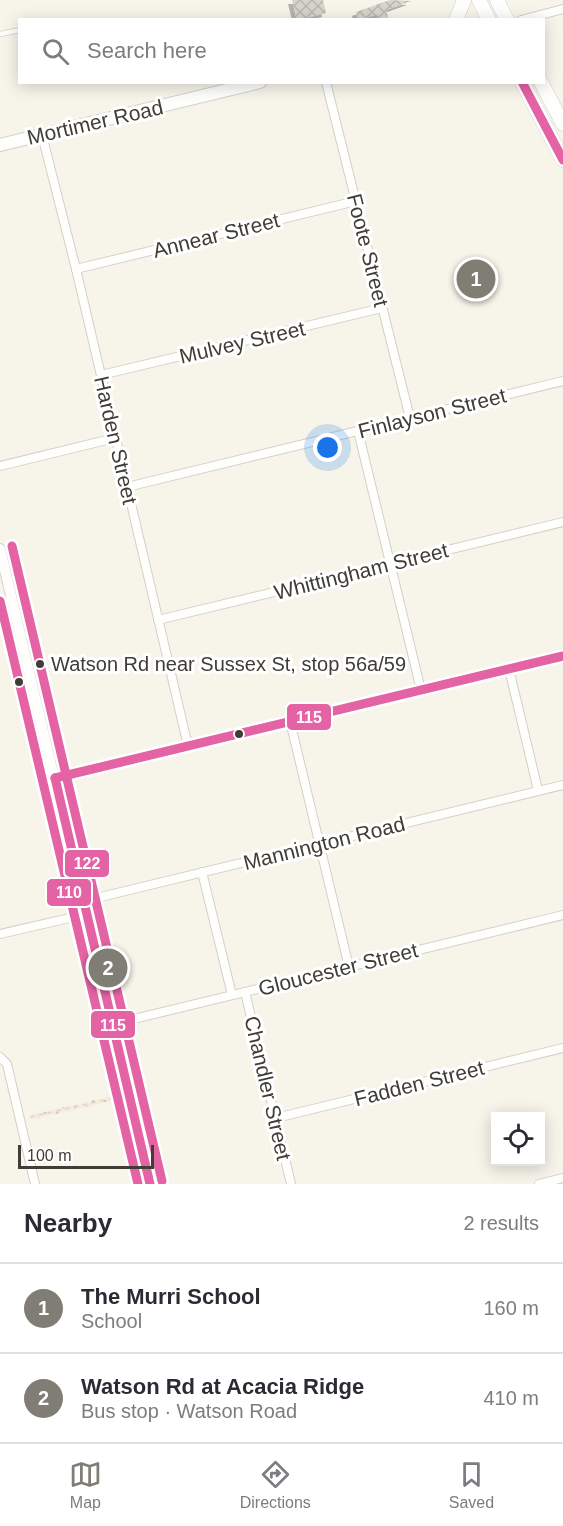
<!DOCTYPE html>
<html lang="en">
<head>
<meta charset="utf-8">
<style>
  :root { --surface:#fff; --page:#f7f7f7; --text:#2b2b33; --muted:#7c7c81; --line:#e1e1e2; --accent:#7f7d74 }
  body { margin:0; font-family:Helvetica,sans-serif; background:var(--page); color:var(--text) }
  .controls { position:absolute; right:18px; bottom:18px; display:grid; overflow:hidden; border-radius:0px; box-shadow:0 3px 15px #0003 }
  .controls button { width:54px; height:54px; display:grid; place-items:center; padding:0; border:0; border-bottom:2px solid var(--line); background:var(--surface); color:var(--text); font:30px sans-serif }
  .scale { position:absolute; left:18px; bottom:15px; width:136px; box-sizing:border-box; padding-left:6px; border:3px solid #3f3d35; border-top:0; font-size:16px; line-height:21px; white-space:nowrap; color:#3f3d35; -webkit-text-stroke:4px #fff; paint-order:stroke }
  .you { position:absolute; left:328px; top:448px; width:21px; height:21px; margin:-15px; border:4px solid #fff; border-radius:50%; background:#1a73e8; box-shadow:0 0 0 9px #1a73e833 }
  .badge { display:grid; place-items:center; width:39px; height:39px; border-radius:50%; background:var(--accent); color:#fff; font-size:20px; font-weight:700 }
  .pin { position:absolute; translate:-50% -50%; border:3px solid #fff; box-shadow:0 2px 6px #0006 }
  .list { margin:0; padding:0; list-style:none }
  h2 { display:flex; justify-content:space-between; align-items:center; height:78px; margin:0; padding:0 24px; font-size:26px }
  h2 small { font-size:20px; font-weight:400; color:var(--muted) }
  .list li { display:grid; grid-template-columns:39px 1fr auto; gap:18px; align-items:center; box-sizing:border-box; height:90px; padding:0 24px; border-top:2px solid var(--line) }
  .list b { display:block; font-size:22px; white-space:nowrap }
  .list p { margin:0; font-size:20px; white-space:nowrap; color:var(--muted) }
  .list em { font-size:20px; font-style:normal; color:var(--muted) }
  .icon { flex:none; width:33px; height:33px; fill:none; stroke:currentColor; stroke-width:2; stroke-linecap:round; stroke-linejoin:round }
  .map { position:relative; flex:none; width:563px; height:1184px; overflow:hidden }
  .search { position:absolute; background:var(--surface); box-shadow:0 3px 15px #0003; left:18px; right:18px; top:18px; height:66px; display:flex; align-items:center; gap:15px; box-sizing:border-box; padding:0 21px; border-radius:0px; color:var(--muted); font-size:22px }
  .sheet { height:258px; background:var(--surface) }
  nav { display:flex; justify-content:space-around; align-items:center; box-sizing:border-box; height:84px; border-top:2px solid var(--line); background:var(--surface); font-size:16px; color:var(--muted) }
  nav a { display:grid; justify-items:center; gap:3px }
  nav .on { color:var(--accent) }
  .map>svg:first-child { display:block }
  .grass { fill:url(#grass-dots) }
  .building { fill:url(#building-cross-hatch); filter:url(#shadow) }
  .lines { fill:none; stroke-linecap:round; stroke-linejoin:round }
  .service-casing { stroke:#d2d0c8; stroke-width:6 }
  .minor-casing { stroke:#d2d0c8; stroke-width:10 }
  .tertiary-casing { stroke:#d2d0c8; stroke-width:12 }
  .secondary-casing { stroke:#d2d0c8; stroke-width:14 }
  .trunk-casing { stroke:#d2d0c8; stroke-width:15 }
  .path { stroke:#d6d6d2; stroke-width:1.5; stroke-dasharray:4.5 4.5; stroke-linecap:butt }
  .service { stroke:#fefefc; stroke-width:4.5 }
  .minor { stroke:#fefefc; stroke-width:8 }
  .tertiary { stroke:#fefefc; stroke-width:10 }
  .secondary { stroke:#fefefc; stroke-width:12 }
  .trunk { stroke:#fefefc; stroke-width:14 }
  .bus-1-casing { stroke:#fff; stroke-width:14 }
  .bus-2-casing { stroke:#fff; stroke-width:14 }
  .bus-3-casing { stroke:#fff; stroke-width:14 }
  .bus-1 { stroke:#e463a4; stroke-width:9 }
  .bus-2 { stroke:#e463a4; stroke-width:9 }
  .bus-3 { stroke:#e463a4; stroke-width:9 }
  .bus-dot { fill:#3f3d35; stroke:#fff; stroke-width:2 }
  .labels { text-anchor:middle; dominant-baseline:central; stroke-width:6; stroke-linejoin:round; paint-order:stroke }
  .bus-label { font-size:20px; fill:#3f3d35; stroke:#fff; text-anchor:start }
  .street-label { font-size:21px; fill:#3f3d35; stroke:#fff }
  .line-badge { stroke:#fff; stroke-width:2 }
  .badge-label { font-size:16px; text-anchor:middle; font-weight:bold; fill:#fff }
</style>
</head>
<body>
<div class="map">
<svg width="563" height="1184" viewBox="0 0 563 1184">
  <defs>
    <pattern id="grass-dots" width="8" height="8" patternUnits="userSpaceOnUse" patternTransform="scale(1.5)"><rect width="8" height="8" fill="#f9ebdd"/><path d="M2 2h.1M6 6h.1" fill="none" stroke="#d6cabe" stroke-width="1.8" stroke-linecap="round"/></pattern>
    <pattern id="building-cross-hatch" width="8" height="8" patternUnits="userSpaceOnUse" patternTransform="scale(1.5)"><rect width="8" height="8" fill="#d5d5cc"/><path d="M0 0l8 8M0 8l8-8" fill="none" stroke="#b8b8b0"/></pattern>
    <filter id="shadow"><feDropShadow dx="-4" dy="4" stdDeviation="0" flood-color="#0004"/></filter>
  </defs>
  <rect width="100%" height="100%" fill="#f7f5ea"/>
  <!-- grass -->
  <polygon class="grass" points="115,1095 116,1100 31,1120 30,1115"/>
  <!-- building -->
  <g class="building">
    <polygon points="292,0 323,0 326,13 297,20"/>
    <polygon points="390,0 411,1 386,10 389,20 380,20 377,14 359,20 356,12"/>
  </g>
  <g class="lines">
    <!-- service casing -->
    <g class="service-casing">
      <polyline id="service" points="0,34 20,30"/>
    </g>
    <!-- minor casing -->
    <g class="minor-casing">
      <g id="minor">
        <polyline points="521,20 563,9"/>
        <polyline points="326,82 410,418"/>
        <polyline points="42,135 76,269 188,746"/>
        <polyline points="76,269 356,201"/>
        <polyline points="101,375 382,308"/>
        <polyline points="358,431 421,690"/>
        <polyline points="0,466 115,438"/>
        <polyline points="127,487 563,381"/>
        <polyline points="158,620 563,522"/>
        <polyline points="509,669 538,790"/>
        <polyline points="290,721 349,967"/>
        <polyline points="55,778 563,656"/>
        <polyline points="202,872 232,995"/>
        <polyline points="84,901 563,785"/>
        <polyline points="0,934 87,914"/>
        <polyline points="245,992 291,1184"/>
        <polyline points="113,1024 563,915"/>
        <polyline points="0,1057 7,1064 35,1184"/>
        <polyline points="276,1118 563,1048"/>
        <polyline points="539,1184 563,1178"/>
      </g>
    </g>
    <!-- tertiary casing -->
    <g class="tertiary-casing">
      <polyline id="tertiary" points="0,549 150,1184"/>
    </g>
    <!-- secondary casing -->
    <g class="secondary-casing">
      <polyline id="secondary" points="0,145 260,82"/>
    </g>
    <!-- trunk casing -->
    <g class="trunk-casing">
      <g id="trunk">
        <polyline points="479,0 489,20"/>
        <polyline points="497,0 507,20"/>
        <polyline points="456,20 464,0"/>
        <polyline points="522,82 563,160"/>
        <polyline points="541,82 563,124"/>
      </g>
    </g>
    <!-- path -->
    <polyline class="path" points="30,1117 118,1097"/>
    <!-- service -->
    <use href="#service" class="service"/>
    <!-- minor -->
    <use href="#minor" class="minor"/>
    <!-- tertiary -->
    <use href="#tertiary" class="tertiary"/>
    <!-- secondary -->
    <use href="#secondary" class="secondary"/>
    <!-- trunk -->
    <use href="#trunk" class="trunk"/>
    <!-- bus-1 casing -->
    <g class="bus-1-casing">
      <g id="bus-1">
        <polyline points="522,82 563,160"/>
        <polyline points="55,778 563,656"/>
        <polyline points="55,778 150,1184"/>
      </g>
    </g>
    <!-- bus-2 casing -->
    <g class="bus-2-casing">
      <polyline id="bus-2" points="0,601 138,1184"/>
    </g>
    <!-- bus-3 casing -->
    <g class="bus-3-casing">
      <polyline id="bus-3" points="12,546 162,1181"/>
    </g>
    <!-- bus-1 -->
    <use href="#bus-1" class="bus-1"/>
    <!-- bus-2 -->
    <use href="#bus-2" class="bus-2"/>
    <!-- bus-3 -->
    <use href="#bus-3" class="bus-3"/>
  </g>
  <!-- markers -->
  <g class="bus-dot">
    <circle cx="40" cy="664" r="5"/>
    <circle cx="19" cy="682" r="5"/>
    <circle cx="239" cy="734" r="5"/>
  </g>
  <g class="labels">
    <!-- bus labels -->
    <g class="bus-label">
      <text x="51" y="664">Watson Rd near Sussex St, stop 56a/59</text>
    </g>
    <!-- street labels -->
    <g class="street-label">
      <text transform="translate(95 122) rotate(-13)">Mortimer Road</text>
      <text transform="translate(216 235) rotate(-14)">Annear Street</text>
      <text transform="translate(368 250) rotate(76)">Foote Street</text>
      <text transform="translate(242 342) rotate(-13)">Mulvey Street</text>
      <text transform="translate(432 413) rotate(-14)">Finlayson Street</text>
      <text transform="translate(116 440) rotate(77)">Harden Street</text>
      <text transform="translate(361 571) rotate(-14)">Whittingham Street</text>
      <text transform="translate(324 843) rotate(-14)">Mannington Road</text>
      <text transform="translate(338 969) rotate(-14)">Gloucester Street</text>
      <text transform="translate(419 1083) rotate(-14)">Fadden Street</text>
      <text transform="translate(268 1088) rotate(77)">Chandler Street</text>
    </g>
  </g>
  <g class="line-badge">
    <rect x="286" y="703" width="46" height="28" rx="6" fill="#e463a4"/>
    <rect x="64" y="849" width="46" height="29" rx="6" fill="#e463a4"/>
    <rect x="46" y="878" width="46" height="29" rx="6" fill="#e463a4"/>
    <rect x="90" y="1010" width="46" height="29" rx="6" fill="#e463a4"/>
  </g>
  <g class="badge-label">
    <text x="309" y="723">115</text>
    <text x="87" y="869">122</text>
    <text x="69" y="898">110</text>
    <text x="113" y="1031">115</text>
  </g>
</svg>
<div class="controls">
<button><svg class="icon" aria-label="locate" viewBox="0 0 24 24"><circle cx="12" cy="12" r="6"/><path d="M12 2v4M12 18v4M2 12h4M18 12h4"/></svg></button>
</div>
<div class="scale">100 m</div>
<div class="you"></div>
<div class="pin badge" style="left:476px;top:279px">1</div>
<div class="pin badge" style="left:108px;top:968px">2</div>
<div class="search"><svg class="icon" aria-label="search" viewBox="0 0 24 24"><circle cx="10" cy="10" r="6"/><path d="M15 15l6 6"/></svg>Search here</div>
</div>
<section class="sheet">
<h2>Nearby<small>2 results</small></h2>
<ul class="list">
<li><span class="badge">1</span><div><b>The Murri School</b><p>School</p></div><em>160 m</em></li>
<li><span class="badge">2</span><div><b>Watson Rd at Acacia Ridge</b><p>Bus stop · Watson Road</p></div><em>410 m</em></li>
</ul>
</section>
<nav>
<a class="on"><svg class="icon" aria-label="map" viewBox="0 0 24 24"><path d="M3 6l6-2 6 2 6-2v14l-6 2-6-2-6 2zM9 4v14M15 6v14"/></svg>Map</a>
<a><svg class="icon" aria-label="directions" viewBox="0 0 24 24"><path d="M12 3l9 9-9 9-9-9zM9 14v-3h6M13 9l2 2-2 2"/></svg>Directions</a>
<a><svg class="icon" aria-label="saved" viewBox="0 0 24 24"><path d="M7 4h10v16l-5-4-5 4z"/></svg>Saved</a>
</nav>
</body>
</html>
